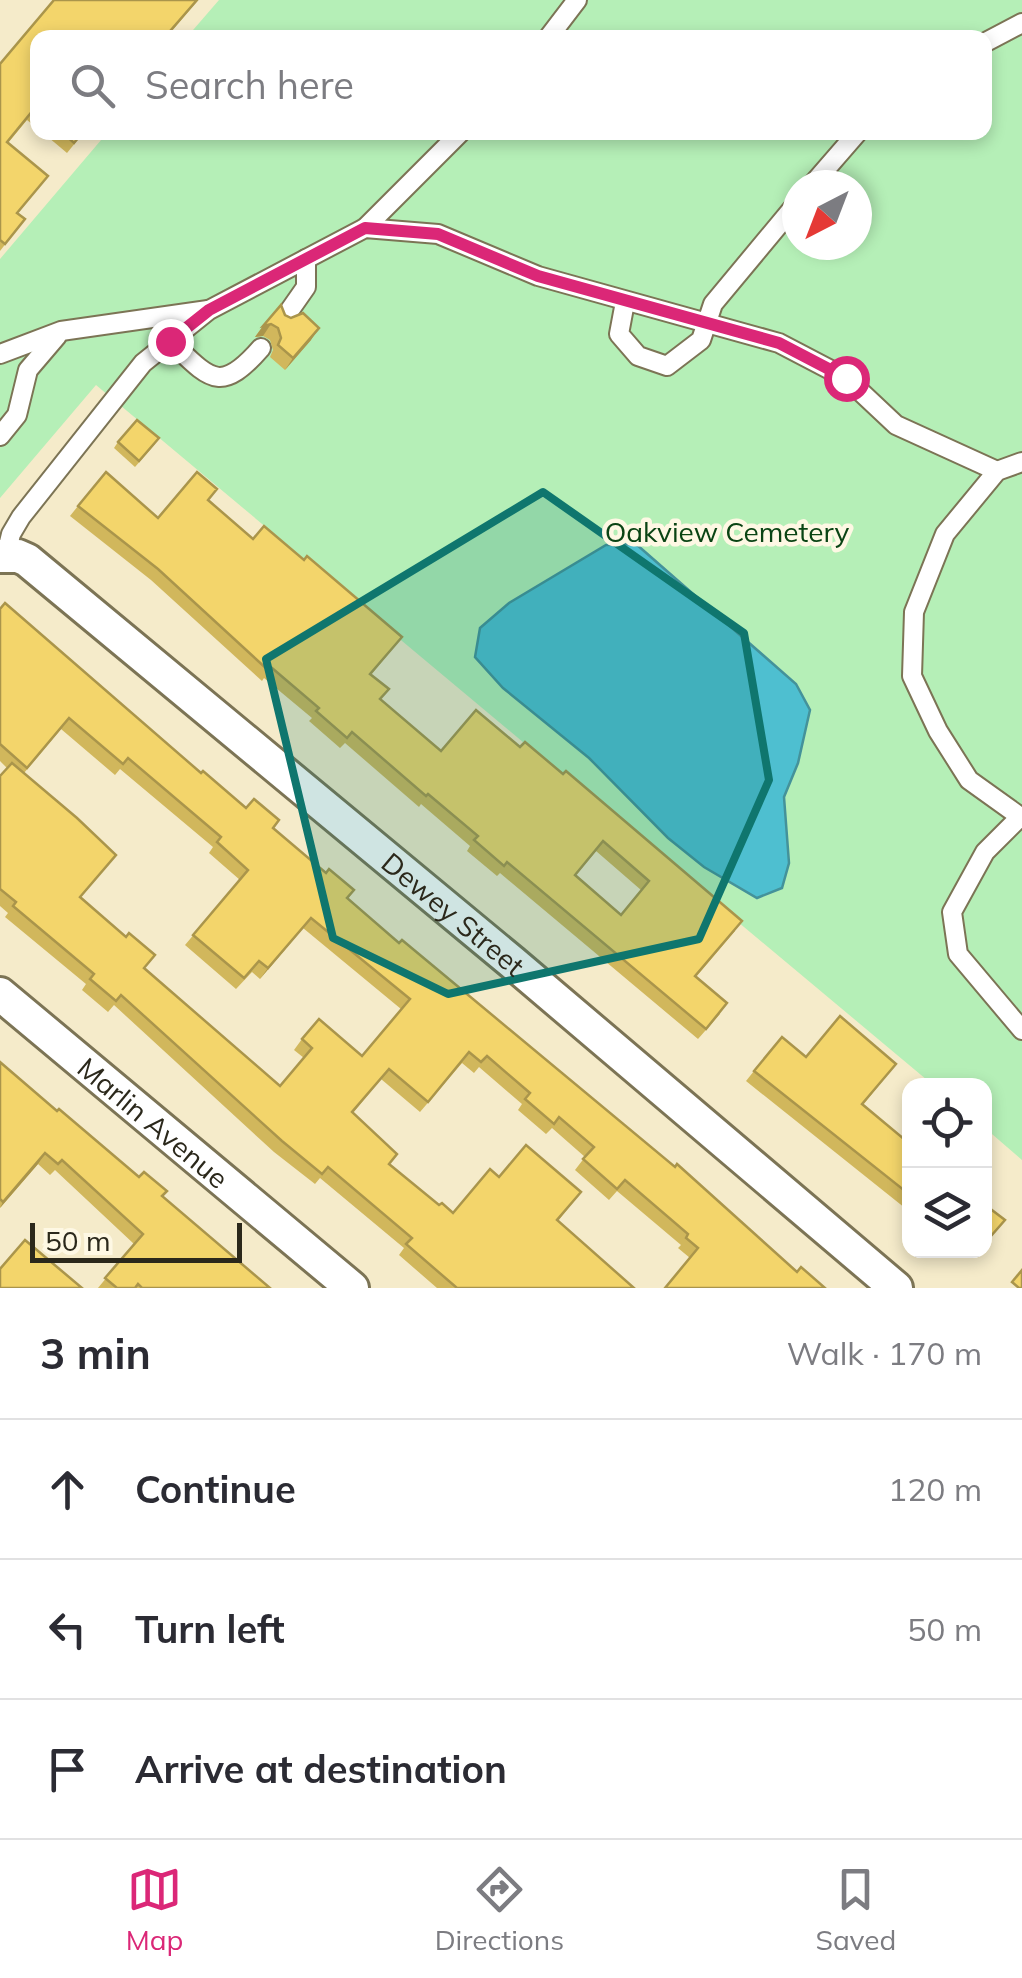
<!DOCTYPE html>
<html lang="en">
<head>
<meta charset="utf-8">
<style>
  :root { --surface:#fff; --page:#f7f7f7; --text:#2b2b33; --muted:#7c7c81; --line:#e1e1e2; --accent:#db2777 }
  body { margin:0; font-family:Mulish,sans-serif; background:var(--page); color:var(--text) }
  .controls { position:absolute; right:30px; bottom:30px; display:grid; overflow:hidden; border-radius:20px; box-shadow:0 5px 15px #0003 }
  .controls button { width:90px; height:90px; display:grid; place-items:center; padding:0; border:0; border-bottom:2px solid var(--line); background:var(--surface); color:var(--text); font:50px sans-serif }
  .compass { position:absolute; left:782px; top:170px; width:90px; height:90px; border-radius:50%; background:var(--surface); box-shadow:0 5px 15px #0003; rotate:222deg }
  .scale { position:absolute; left:30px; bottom:25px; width:212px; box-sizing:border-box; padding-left:10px; border:5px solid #2b281b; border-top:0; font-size:28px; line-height:35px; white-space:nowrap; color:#2b281b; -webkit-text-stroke:8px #fef8e4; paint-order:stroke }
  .stop { position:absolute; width:30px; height:30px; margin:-22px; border:8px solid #db2777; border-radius:50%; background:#fff }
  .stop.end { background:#db2777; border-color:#fff; box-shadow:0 2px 10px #0008 }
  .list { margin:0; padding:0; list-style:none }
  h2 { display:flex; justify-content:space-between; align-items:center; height:130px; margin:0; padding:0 40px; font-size:42px }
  h2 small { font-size:32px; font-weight:400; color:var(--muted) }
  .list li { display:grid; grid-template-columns:65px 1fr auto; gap:30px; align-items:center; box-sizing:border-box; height:140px; padding:0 40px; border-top:2px solid var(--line) }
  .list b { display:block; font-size:38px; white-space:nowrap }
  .list em { font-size:32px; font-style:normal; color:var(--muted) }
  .icon { flex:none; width:55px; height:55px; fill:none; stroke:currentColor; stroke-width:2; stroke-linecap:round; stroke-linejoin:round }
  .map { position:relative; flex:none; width:1022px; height:1288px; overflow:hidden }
  .search { position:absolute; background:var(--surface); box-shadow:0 5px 15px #0003; left:30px; right:30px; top:30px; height:110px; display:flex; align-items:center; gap:25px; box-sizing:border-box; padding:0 35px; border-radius:20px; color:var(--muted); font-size:38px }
  .sheet { height:550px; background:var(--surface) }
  nav { display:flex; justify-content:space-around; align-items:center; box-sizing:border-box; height:140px; border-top:2px solid var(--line); background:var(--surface); font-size:28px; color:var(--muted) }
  nav a { display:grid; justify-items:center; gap:5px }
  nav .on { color:var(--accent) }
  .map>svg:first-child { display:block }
  .green { fill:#b5efb7; fill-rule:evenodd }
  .water { fill:#4ebfd0; stroke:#44929a; stroke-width:2.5 }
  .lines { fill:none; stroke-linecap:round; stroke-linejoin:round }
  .service-casing { stroke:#7c7455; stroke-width:22 }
  .minor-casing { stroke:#7c7455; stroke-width:38 }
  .service { stroke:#fff; stroke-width:18 }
  .minor { stroke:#fff; stroke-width:32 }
  .wall { fill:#d1b75c; fill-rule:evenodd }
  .shaded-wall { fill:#aa954b }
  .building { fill:#f3d56b; stroke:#aa954b; stroke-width:2.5; fill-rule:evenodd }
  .route { stroke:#db2777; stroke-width:12 }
  .marked { fill:#0f766e; fill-opacity:0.2; stroke:#0f766e; stroke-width:8; stroke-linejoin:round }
  .labels { text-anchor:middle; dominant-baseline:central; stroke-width:9; stroke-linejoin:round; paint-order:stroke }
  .park-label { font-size:28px; fill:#0a4414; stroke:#fef8e4 }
  .street-label { font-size:28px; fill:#2b281b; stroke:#fef8e4 }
</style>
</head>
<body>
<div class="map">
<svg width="1022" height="1288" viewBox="0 0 1022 1288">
  <rect width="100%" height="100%" fill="#f5ebca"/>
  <!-- green -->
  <path class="green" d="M 219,0 L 1022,0 L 1022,1160 L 985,1128 L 984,1086 L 933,1085 L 96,385 L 0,498 L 0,259 L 107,133 L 984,132 L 984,38 L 187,37 ZM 797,185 L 857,185 L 857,245 L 797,245 Z"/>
  <!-- water -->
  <polygon class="water" points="636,544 796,684 810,710 798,763 784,797 789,863 782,888 757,898 704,867 668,838 589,758 503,688 475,657 480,628 509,603 606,545"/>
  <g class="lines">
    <!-- service casing -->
    <g class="service-casing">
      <g id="service">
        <polyline points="548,38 577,0"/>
        <polyline points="984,43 1022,23"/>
        <polyline points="812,185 858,132"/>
        <polyline points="365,228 461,132"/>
        <polyline points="625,302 619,334 638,356 667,366 701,340 713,304 797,203"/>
        <polyline points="285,317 306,287 306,259"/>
        <path d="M 170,341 C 210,379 220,395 261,348"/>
        <polyline points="0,354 61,331 208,310"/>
        <polyline points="0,436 17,415 28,370 57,336"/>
        <polyline points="1022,462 997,471 945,534 914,612 912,676 938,731 969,780 1022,818"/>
        <polyline points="6,555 11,534 21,517 143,363 209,310 365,228 438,234 538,276 779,343 846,378 896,425 997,471"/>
        <polyline points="1020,817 985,852 952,912 958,954 1022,1030"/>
      </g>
    </g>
    <!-- minor casing -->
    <g class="minor-casing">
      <g id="minor">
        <path id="s1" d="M 0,556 L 18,556 L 27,560 L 512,962 L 896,1288"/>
        <path id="s2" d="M 0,994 L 352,1288"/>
      </g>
    </g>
    <!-- service -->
    <use href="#service" class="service"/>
    <!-- minor -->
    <use href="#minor" class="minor"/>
  </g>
  <!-- wall -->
  <g class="wall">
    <polygon points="54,0 198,0 166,38 38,38 38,129 27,120 8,143 48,176 18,213 25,219 0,251 0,64"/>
    <polygon points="42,132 84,132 67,153"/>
    <polygon points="285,315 311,340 285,370 270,357 273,350 270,340 263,336 255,337 263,326"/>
    <polygon points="118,442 155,444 135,467 114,448"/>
    <path d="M 209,501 L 253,539 L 394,647 L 371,675 L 381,700 L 441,751 L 476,710 L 735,931 L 696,977 L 720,1014 L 698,1039 L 500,873 L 497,876 L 467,851 L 470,846 L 421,804 L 419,807 L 345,743 L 340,748 L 309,721 L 312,718 L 264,678 L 262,681 L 151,580 L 70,516 L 78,506 L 158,518 ZM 596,851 L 641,890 L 621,915 L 575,876 Z"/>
    <path d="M 0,609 L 201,773 L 246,808 L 279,820 L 274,828 L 326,873 L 354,890 L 348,899 L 399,943 L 797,1272 L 825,1288 L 690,1258 L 678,1248 L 681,1245 L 617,1191 L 609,1200 L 575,1170 L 585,1157 L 552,1128 L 546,1134 L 518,1110 L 522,1104 L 479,1067 L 474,1073 L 462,1063 L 420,1112 L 381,1079 L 353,1113 L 390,1164 L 439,1205 L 453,1213 L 499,1177 L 581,1192 L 558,1221 L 634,1288 L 437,1288 L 399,1255 L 404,1248 L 320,1178 L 315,1184 L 274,1152 L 114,1005 L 108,1012 L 82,990 L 86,984 L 5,917 L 8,913 L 0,906 L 0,776 L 7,768 L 0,761 ZM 61,729 L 115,775 L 120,769 L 213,847 L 209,853 L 240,880 L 185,945 L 236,989 L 252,972 L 260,979 L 303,928 L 401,1009 L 362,1056 L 302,1039 L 294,1050 L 304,1058 L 280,1086 L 145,969 L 80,898 L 116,855 L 24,773 Z"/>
    <polygon points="806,1057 896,1064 863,1105 910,1144 910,1212 746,1081 754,1071"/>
    <polygon points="0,1062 57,1111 162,1197 270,1288 98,1288 134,1244 55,1170 50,1175 38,1164 0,1208"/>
  </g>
  <!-- shaded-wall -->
  <g class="shaded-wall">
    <polygon points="271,324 263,336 255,337 263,326"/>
    <polygon points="319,328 311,340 285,370 293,358"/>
    <polygon points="311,918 303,928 260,979 268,968"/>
    <polygon points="45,1153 38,1164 0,1208 3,1202"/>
  </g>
  <!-- building -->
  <g class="building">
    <polygon points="54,0 197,0 164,38 38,38 38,112 34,109 7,142 48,176 17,213 25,219 5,244 0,240 0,64"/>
    <polygon points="62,132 83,132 74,143"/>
    <polygon points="281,305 285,315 291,318 303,313 319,328 293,358 278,345 281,338 278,328 271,324 263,326"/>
    <polygon points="137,420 159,438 139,461 118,442"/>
    <path d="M 106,472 L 158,518 L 197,472 L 217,489 L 208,500 L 253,539 L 264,526 L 304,560 L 307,556 L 402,637 L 370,674 L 389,689 L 380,699 L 441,751 L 476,710 L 520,747 L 525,742 L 563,774 L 566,771 L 742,921 L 695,976 L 727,1003 L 706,1029 L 507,862 L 504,866 L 474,840 L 478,836 L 428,794 L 426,796 L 352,732 L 347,738 L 316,711 L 319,708 L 272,668 L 269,671 L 158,569 L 78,506 ZM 603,841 L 649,881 L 621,915 L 575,875 Z"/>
    <polygon points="5,603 201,773 203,771 246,808 254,799 279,820 273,828 326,873 329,869 354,890 347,898 399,943 402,940 675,1167 677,1164 797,1272 801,1267 825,1288 665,1288 698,1248 686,1238 688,1234 625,1180 617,1189 583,1159 594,1147 559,1117 554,1124 525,1099 530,1093 487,1056 481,1062 469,1052 428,1102 389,1069 352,1112 397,1154 389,1164 439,1205 442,1203 453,1213 490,1169 499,1177 526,1145 581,1192 557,1220 634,1288 457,1288 406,1244 412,1238 328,1167 322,1174 282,1141 121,995 116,1001 90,979 94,974 13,906 16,902 0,889 0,776 12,763 77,818 116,855 80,897 126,937 129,933 155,955 144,968 280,1086 312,1048 302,1039 319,1019 362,1056 410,999 311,918 268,968 259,961 244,978 193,935 248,870 217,842 221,837 128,758 123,764 69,718 27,768 0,744 0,609"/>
    <polygon points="840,1016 896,1064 862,1104 910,1144 910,1195 754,1071 782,1037 806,1057"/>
    <polygon points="0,1062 57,1111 59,1109 139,1177 144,1172 167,1191 162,1196 270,1288 142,1288 138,1284 135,1288 117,1288 105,1278 143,1234 62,1160 58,1164 45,1153 3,1202 0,1199"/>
    <polygon points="984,1204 1005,1220 984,1244"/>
    <polygon points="25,1240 82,1288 0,1288 0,1269"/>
    <polygon points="1022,1270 1022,1288 1019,1288 1012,1282"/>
  </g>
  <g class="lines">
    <!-- route -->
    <polyline class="route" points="170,341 209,310 365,228 438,234 538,276 779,343 846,378"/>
  </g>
  <!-- marked area -->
  <path class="marked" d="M 543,492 L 744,633 L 769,780 L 699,939 L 448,994 L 333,938 L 266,659 Z"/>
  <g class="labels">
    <!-- park labels -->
    <g class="park-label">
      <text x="727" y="531">Oakview Cemetery</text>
    </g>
    <!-- street labels -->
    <g class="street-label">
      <text stroke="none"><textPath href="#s1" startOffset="582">Dewey Street</textPath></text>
      <text stroke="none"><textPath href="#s2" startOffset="200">Marlin Avenue</textPath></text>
    </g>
  </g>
</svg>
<div class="controls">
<button><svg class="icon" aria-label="locate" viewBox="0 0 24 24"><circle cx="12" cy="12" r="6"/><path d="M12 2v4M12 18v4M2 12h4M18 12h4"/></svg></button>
<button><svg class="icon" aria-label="layers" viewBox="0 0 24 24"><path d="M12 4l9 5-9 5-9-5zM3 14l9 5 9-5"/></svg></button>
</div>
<svg class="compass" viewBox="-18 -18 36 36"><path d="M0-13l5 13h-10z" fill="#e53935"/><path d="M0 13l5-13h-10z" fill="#7c7c81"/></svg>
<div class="scale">50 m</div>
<div class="stop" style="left:846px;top:378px"></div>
<div class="stop end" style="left:170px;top:341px"></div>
<div class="search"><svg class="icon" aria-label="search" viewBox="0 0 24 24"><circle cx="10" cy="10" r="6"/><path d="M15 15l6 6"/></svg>Search here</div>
</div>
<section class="sheet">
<h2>3 min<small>Walk · 170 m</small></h2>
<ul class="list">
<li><svg class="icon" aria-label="ahead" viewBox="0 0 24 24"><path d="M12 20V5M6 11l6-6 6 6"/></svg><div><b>Continue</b></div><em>120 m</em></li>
<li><svg class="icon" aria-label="left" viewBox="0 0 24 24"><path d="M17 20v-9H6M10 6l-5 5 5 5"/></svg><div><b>Turn left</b></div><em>50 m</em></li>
<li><svg class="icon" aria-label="arrive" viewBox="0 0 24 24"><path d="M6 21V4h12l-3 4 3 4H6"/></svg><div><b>Arrive at destination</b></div></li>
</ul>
</section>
<nav>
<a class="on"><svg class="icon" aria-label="map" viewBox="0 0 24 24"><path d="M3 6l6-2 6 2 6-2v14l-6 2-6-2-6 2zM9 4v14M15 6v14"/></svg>Map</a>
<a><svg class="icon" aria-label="directions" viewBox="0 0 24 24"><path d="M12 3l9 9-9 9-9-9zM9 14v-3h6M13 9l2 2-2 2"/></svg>Directions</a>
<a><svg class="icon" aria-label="saved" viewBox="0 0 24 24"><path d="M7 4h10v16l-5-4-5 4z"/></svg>Saved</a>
</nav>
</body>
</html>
